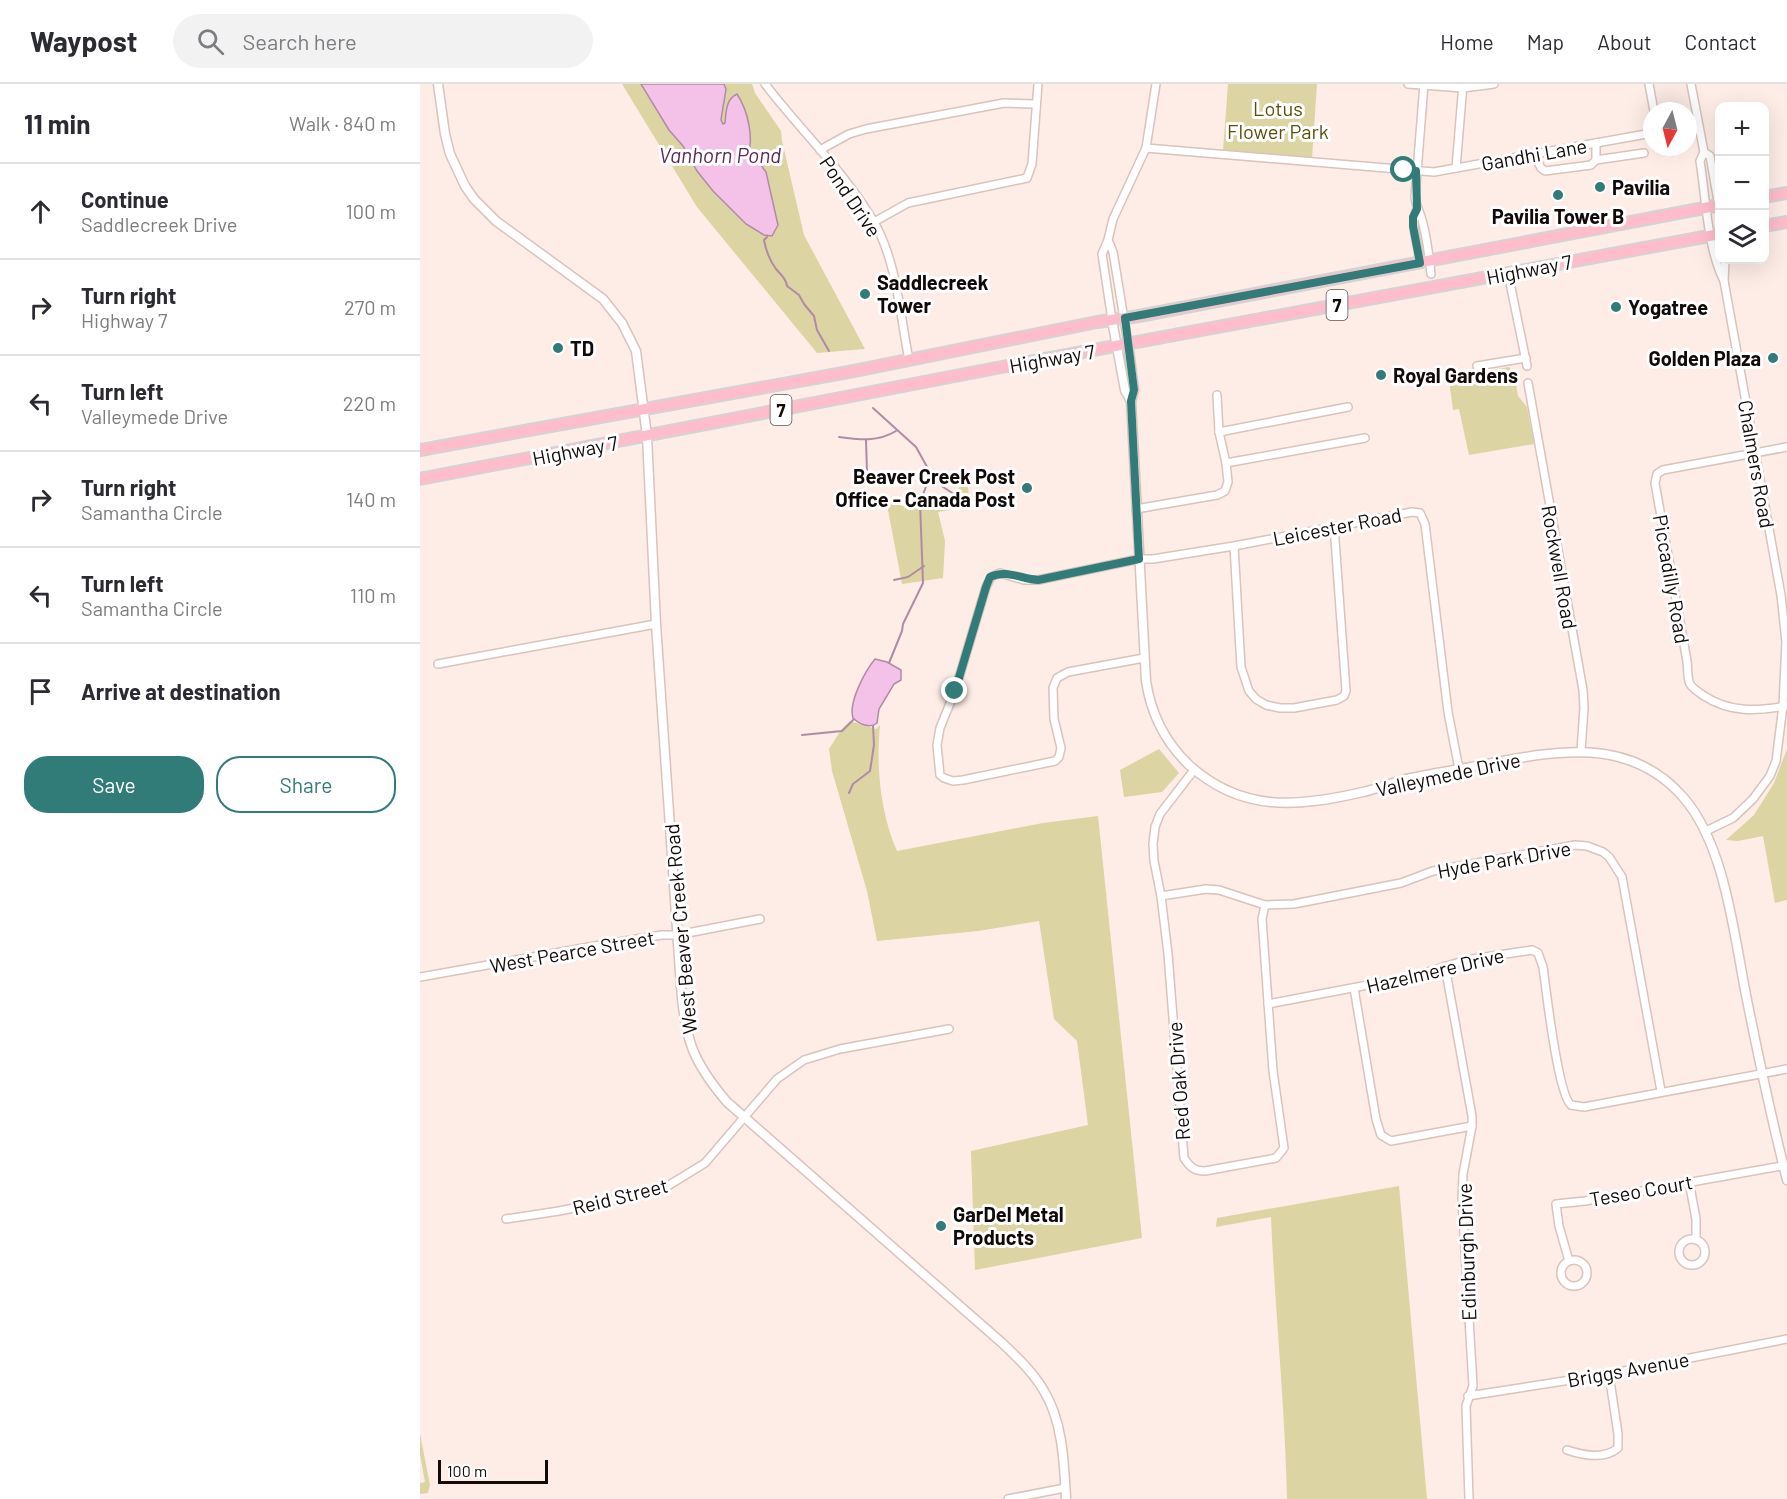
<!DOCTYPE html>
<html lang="en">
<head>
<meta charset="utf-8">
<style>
  :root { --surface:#fff; --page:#f2f2f3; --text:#2b2b33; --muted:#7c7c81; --line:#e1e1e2; --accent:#317b79 }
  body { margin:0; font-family:Barlow,sans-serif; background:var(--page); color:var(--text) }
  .controls { position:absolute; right:18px; top:18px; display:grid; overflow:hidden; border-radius:12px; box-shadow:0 6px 24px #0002 }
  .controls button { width:54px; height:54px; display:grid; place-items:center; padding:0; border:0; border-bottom:2px solid var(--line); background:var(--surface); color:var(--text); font:30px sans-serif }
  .compass { position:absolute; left:1223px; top:18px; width:54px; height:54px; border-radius:50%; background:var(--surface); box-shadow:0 6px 24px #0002; rotate:187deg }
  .scale { position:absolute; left:18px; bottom:15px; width:110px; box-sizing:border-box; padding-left:6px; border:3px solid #110a08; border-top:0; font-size:16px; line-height:21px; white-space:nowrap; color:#110a08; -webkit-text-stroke:4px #fff; paint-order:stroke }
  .stop { position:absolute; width:18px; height:18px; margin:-14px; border:4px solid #317b79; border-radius:50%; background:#fff }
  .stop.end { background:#317b79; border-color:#fff; box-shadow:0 2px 6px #0008 }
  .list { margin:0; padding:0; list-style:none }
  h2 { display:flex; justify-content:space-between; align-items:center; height:78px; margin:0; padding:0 24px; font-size:26px }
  h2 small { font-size:20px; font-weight:400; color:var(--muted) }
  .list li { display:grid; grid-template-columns:39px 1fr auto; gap:18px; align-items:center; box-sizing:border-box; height:96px; padding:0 24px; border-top:2px solid var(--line) }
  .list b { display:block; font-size:22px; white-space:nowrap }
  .list p { margin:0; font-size:20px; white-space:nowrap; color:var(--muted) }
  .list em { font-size:20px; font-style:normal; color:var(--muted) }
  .actions { display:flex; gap:12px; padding:18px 24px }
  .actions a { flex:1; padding:14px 0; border:2px solid var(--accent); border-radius:24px; text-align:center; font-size:21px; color:var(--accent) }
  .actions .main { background:var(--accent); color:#fff }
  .icon { flex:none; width:33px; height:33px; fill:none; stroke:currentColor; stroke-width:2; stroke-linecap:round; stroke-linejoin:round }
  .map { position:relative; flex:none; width:1367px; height:1415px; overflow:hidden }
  header { display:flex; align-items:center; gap:36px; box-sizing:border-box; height:84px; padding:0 30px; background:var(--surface); border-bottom:2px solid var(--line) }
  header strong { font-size:28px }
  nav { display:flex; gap:33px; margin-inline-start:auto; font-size:21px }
  .search { width:420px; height:54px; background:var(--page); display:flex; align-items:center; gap:15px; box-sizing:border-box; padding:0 21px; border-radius:33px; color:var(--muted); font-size:22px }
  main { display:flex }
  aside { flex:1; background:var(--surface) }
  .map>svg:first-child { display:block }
  .green { fill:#dcd4a2 }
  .water { fill:#f4c2e8; stroke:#b08ba5; stroke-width:1.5 }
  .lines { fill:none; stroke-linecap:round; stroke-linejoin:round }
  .stream { stroke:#b08ba5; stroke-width:2 }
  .minor-casing { stroke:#d9c3bc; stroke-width:10 }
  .tertiary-casing { stroke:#d9c3bc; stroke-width:11 }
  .primary-casing { stroke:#d4d3d3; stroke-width:14 }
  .minor { stroke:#fff; stroke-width:7 }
  .tertiary { stroke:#fff; stroke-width:8 }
  .primary { stroke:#ffbdcc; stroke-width:10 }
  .route { stroke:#317b79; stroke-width:8 }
  .poi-dot { fill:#317b79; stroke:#fff; stroke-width:2 }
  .labels { text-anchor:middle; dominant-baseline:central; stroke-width:6; stroke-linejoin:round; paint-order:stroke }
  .shield { fill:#fff; stroke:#585452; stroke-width:1.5 }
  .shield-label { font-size:18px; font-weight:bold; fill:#110a08 }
  .park-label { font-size:20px; fill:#5a4f09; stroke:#fff }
  .street-label { font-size:20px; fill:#110a08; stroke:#fff }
  .poi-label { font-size:20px; font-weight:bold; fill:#110a08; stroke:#fff; text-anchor:start }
  .water-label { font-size:21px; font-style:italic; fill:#602656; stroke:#fff }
</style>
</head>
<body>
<header>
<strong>Waypost</strong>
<div class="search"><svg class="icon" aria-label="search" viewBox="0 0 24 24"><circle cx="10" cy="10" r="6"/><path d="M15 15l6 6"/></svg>Search here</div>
<nav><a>Home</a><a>Map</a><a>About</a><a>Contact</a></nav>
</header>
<main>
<aside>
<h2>11 min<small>Walk · 840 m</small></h2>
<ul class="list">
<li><svg class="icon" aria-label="ahead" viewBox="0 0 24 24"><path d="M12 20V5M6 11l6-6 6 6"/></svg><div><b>Continue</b><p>Saddlecreek Drive</p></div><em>100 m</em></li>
<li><svg class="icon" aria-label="right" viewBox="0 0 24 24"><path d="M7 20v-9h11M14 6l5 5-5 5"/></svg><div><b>Turn right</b><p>Highway 7</p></div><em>270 m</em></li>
<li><svg class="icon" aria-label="left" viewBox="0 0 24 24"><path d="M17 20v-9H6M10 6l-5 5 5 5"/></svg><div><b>Turn left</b><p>Valleymede Drive</p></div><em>220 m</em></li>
<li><svg class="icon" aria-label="right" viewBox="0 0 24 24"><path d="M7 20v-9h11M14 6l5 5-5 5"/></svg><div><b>Turn right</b><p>Samantha Circle</p></div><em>140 m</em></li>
<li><svg class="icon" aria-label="left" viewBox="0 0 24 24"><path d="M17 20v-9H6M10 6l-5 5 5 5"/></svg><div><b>Turn left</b><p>Samantha Circle</p></div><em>110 m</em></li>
<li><svg class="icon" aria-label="arrive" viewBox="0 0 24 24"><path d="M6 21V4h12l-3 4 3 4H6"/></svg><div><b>Arrive at destination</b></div></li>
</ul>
<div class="actions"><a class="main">Save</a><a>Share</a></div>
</aside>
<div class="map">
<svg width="1367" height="1415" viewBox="0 0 1367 1415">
  <rect width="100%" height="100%" fill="#feece6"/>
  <!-- green -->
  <g class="green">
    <polygon points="202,0 332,0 335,9 361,47 362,57 384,151 445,265 397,269 277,123"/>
    <polygon points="808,0 897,0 892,74 803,67"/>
    <polygon points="1089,283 1094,288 1098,312 1107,323 1114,360 1049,371 1039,325 1033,326 1029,296 1035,292"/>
    <polygon points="547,393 550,422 518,428 525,457 523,494 482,500 465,410 482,422 511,419 532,413"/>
    <path d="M 430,637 L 456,645 L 460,641 C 456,683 460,728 477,767 L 623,739 L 678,732 L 722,1154 L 555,1186 L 551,1067 L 668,1041 L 657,957 L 634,935 L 619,837 L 558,847 L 457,857 L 447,807 L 412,687 L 409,665 L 421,646 Z"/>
    <polygon points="739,665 759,689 742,708 704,713 700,686"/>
    <polygon points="1367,665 1367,816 1355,819 1343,752 1318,757 1306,756 1334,731 1354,699"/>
    <path d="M 979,1102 L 1007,1415 L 867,1415 C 865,1321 855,1227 851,1133 L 796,1143 L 797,1134 Z"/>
    <polygon points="0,1350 10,1401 8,1409 0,1410 0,1399 5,1398 0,1371"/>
  </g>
  <!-- water -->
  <g class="water">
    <path d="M 221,0 L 304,0 L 306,5 L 301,36 L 303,40 L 305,39 C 306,28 306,15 317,10 C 328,27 334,53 328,73 L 338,77 L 346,88 L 358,141 L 352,152 L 344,151 L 326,140 L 293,107 L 277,87 L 263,62 L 249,46 Z"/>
    <path d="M 455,575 L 467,578 L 481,586 L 481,596 L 474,600 L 459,625 L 457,639 C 450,645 439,640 433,634 C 428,619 445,587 455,575 Z"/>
  </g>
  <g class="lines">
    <!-- stream -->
    <g class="stream">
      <path d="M 347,153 L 344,156 C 346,167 350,177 356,185 C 361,191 366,194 367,202 L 379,211 L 384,220 L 394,232 L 397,246 L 409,267"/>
      <polyline points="453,324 496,363 511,390 523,403 534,410 544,413"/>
      <path d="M 419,353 C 440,356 458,358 476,347"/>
      <polyline points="446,356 447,388"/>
      <polyline points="474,496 488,493 504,482"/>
      <polyline points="469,579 482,547 483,540 503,499 500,418 511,390"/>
      <polyline points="382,651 422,647 434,635"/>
      <polyline points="429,709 433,700 450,687 454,661 453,642"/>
    </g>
    <!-- minor casing -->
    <g class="minor-casing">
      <g id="minor">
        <path d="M 345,0 C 380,46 424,87 454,138 C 477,178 480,231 489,276"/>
        <polyline points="988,0 1043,4 1074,0"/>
        <path d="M 1004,0 L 995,113 C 996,122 1000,128 1002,136 C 1007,154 1009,171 1011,190"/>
        <polyline points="1229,0 1234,27"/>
        <polyline points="1271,0 1284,68 1290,72 1299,123"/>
        <polyline points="1268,42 1278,40"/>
        <polyline points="726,64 1014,88 1232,49"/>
        <polyline points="400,66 429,50 446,45 584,19 615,20"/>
        <path d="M 1284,68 L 1280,77 C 1286,114 1287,163 1304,197"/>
        <polyline points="1114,70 1121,84 1125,87 1171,81 1176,76 1176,59"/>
        <polyline points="1176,76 1224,69"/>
        <polyline points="1036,84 1043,0"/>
        <path d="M 997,125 C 989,141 999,162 1000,179"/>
        <polyline points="454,138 488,119 607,94 612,80 618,0"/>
        <polyline points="688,156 693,168 708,259"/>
        <polyline points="1088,189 1107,282"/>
        <polyline points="692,236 682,170 688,156 693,135 726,64 736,0"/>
        <polyline points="1057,282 1106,274"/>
        <polyline points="1108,299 1163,606 1164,624 1161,667"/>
        <polyline points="797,311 799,348 806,379"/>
        <polyline points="799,348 928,323"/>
        <polyline points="716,425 797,411 805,407 808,398 806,379 945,354"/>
        <polyline points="814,462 821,583 829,607 836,615 846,621 860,624 874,624 917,616 924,612 926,607 914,442"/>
        <polyline points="724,574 648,588 637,594 633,604 634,635 641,664 639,673 635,677 543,696 533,697 524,694 520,691 517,661 520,644 535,607 566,503 571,493 580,489 604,496 618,496 719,475 733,475 814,462 992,428 1000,429 1005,440 1028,628 1039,685"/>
        <polyline points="18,580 236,540"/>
        <path d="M 1366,622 C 1336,627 1311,629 1284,612 C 1280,609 1273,605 1270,600 C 1267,594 1268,584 1267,577 L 1235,399 L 1237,390 L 1243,386 L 1367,363"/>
        <path d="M 774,686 L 740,730 L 735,743 L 733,760 L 734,777 L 741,812 L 748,870 L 764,1074 C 770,1083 774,1087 785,1087 L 856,1074 L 864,1064 L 853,987 L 842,835 L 845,821"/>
        <polyline points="1286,747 1313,734 1333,715 1350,692 1356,677 1363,622 1366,558 1361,511 1304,197 1305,176"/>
        <polyline points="741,812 786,805 799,806 845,821 874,820 981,799 1013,787 1155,761 1167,762 1183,768 1189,773 1202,793 1241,1007"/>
        <polyline points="1025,882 1052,1032 1052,1042 1043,1090 1042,1116 1053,1302 1046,1322 1049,1415"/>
        <polyline points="0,893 186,860 242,851 257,851 340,835"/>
        <polyline points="934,904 956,1035 961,1051 971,1057 1052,1042"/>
        <path d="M 848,920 L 995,892 L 1046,876 L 1112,866 L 1118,869 L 1123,883 C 1126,905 1138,1011 1151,1021 L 1164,1023 L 1367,985"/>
        <polyline points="1269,1097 1276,1135 1276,1156"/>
        <polyline points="86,1135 139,1127 214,1112 246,1103 285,1079 357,995 384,976 420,965 529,945"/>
        <circle cx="1272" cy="1168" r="13"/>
        <circle cx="1154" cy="1189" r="13"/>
        <polyline points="1149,1177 1139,1142 1136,1120 1165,1117 1367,1081"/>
        <polyline points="1048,1312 1189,1290 1367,1255"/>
        <path d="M 1147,1366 C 1162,1371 1184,1376 1198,1364 L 1198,1350 L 1189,1290"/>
        <polyline points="588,1415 645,1404"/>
      </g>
    </g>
    <!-- tertiary casing -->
    <g class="tertiary-casing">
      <g id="tertiary">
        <path d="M 18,0 L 25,50 L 30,70 L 45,102 L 54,115 L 76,137 L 183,215 L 202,239 L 216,267 L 227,352 L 236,540 L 261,903 C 265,956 273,978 307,1018 L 581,1258 C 597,1273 613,1288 624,1307 C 643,1338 644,1379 646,1415"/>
        <polyline points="692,236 705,306 711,317"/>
        <path d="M 708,259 L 714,306 L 711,317 L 726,597 C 731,630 745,658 769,681 C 822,729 878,723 943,708 C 956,705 969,700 982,696 C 1008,690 1036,686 1062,681 C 1133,667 1209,651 1263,713 C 1306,762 1314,853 1327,916 C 1339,976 1352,1037 1367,1096"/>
      </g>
    </g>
    <!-- primary casing -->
    <g class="primary-casing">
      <g id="primary">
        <polyline points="1344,113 1367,109"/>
        <polyline points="1344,142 1367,138"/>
        <polyline points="0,366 434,287 677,238 719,232 1300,121"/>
        <polyline points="0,395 587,282 1300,150"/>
      </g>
    </g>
    <!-- minor -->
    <use href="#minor" class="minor"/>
    <!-- tertiary -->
    <use href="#tertiary" class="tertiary"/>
    <!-- primary -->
    <use href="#primary" class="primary"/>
  </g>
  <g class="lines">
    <!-- route -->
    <path class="route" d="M 535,607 L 566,503 L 570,493 C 585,485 602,495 618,496 L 719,475 L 711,317 L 714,306 L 705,234 L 1000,179 L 993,142 L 993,133 L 997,125 L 996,87 L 984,86"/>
  </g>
  <!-- markers -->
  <g class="poi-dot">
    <circle cx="1180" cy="103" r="6"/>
    <circle cx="1138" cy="111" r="6"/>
    <circle cx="445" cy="210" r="6"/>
    <circle cx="1196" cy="223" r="6"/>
    <circle cx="138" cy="264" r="6"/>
    <circle cx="1353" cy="274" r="6"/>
    <circle cx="961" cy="291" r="6"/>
    <circle cx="607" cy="404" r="6"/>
    <circle cx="521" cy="1142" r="6"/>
  </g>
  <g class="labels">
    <!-- shield labels -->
    <g class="shield">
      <rect x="906.5" y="206" width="21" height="30" rx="4.5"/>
      <rect x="350.5" y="311" width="21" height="30" rx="4.5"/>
    </g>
    <g class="shield-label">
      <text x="917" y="221">7</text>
      <text x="361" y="326">7</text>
    </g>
    <!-- park labels -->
    <g class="park-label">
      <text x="858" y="24">Lotus<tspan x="858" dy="23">Flower Park</tspan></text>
    </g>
    <!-- street labels -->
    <g class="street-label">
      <text transform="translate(1114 70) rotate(-10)">Gandhi Lane</text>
      <text transform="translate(431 112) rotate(56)">Pond Drive</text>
      <text transform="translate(1109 185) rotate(-11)">Highway 7</text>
      <text transform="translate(632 274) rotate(-10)">Highway 7</text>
      <text transform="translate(155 366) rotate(-11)">Highway 7</text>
      <text transform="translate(1337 380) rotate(80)">Chalmers Road</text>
      <text transform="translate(917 442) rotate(-11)">Leicester Road</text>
      <text transform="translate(1140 483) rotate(80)">Rockwell Road</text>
      <text transform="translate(1252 495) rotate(80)">Piccadilly Road</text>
      <text transform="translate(1028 690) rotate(-12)">Valleymede Drive</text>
      <text transform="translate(1084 775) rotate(-10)">Hyde Park Drive</text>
      <text transform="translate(260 845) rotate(-95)">West Beaver Creek Road</text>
      <text transform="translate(152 867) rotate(-10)">West Pearce Street</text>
      <text transform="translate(1015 886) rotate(-13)">Hazelmere Drive</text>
      <text transform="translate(758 997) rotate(-94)">Red Oak Drive</text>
      <text transform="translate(1221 1106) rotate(-10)">Teseo Court</text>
      <text transform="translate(200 1112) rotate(-14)">Reid Street</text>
      <text transform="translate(1046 1168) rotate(-92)">Edinburgh Drive</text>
      <text transform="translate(1208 1285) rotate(-10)">Briggs Avenue</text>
    </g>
    <!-- poi labels -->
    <g class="poi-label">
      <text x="1192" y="103">Pavilia</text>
      <text x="1138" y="132" text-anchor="middle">Pavilia Tower B</text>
      <text x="457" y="198">Saddlecreek<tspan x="457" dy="23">Tower</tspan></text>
      <text x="1208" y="223">Yogatree</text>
      <text x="150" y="264">TD</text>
      <text x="1341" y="274" text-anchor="end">Golden Plaza</text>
      <text x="973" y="291">Royal Gardens</text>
      <text x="595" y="392" text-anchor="end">Beaver Creek Post<tspan x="595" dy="23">Office - Canada Post</tspan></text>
      <text x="533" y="1130">GarDel Metal<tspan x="533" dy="23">Products</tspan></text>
    </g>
    <!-- water labels -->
    <g class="water-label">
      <text x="300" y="70">Vanhorn Pond</text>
    </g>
  </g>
</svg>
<div class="controls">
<button>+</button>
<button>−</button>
<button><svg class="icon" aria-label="layers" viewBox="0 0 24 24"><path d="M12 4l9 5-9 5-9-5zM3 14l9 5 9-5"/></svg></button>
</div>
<svg class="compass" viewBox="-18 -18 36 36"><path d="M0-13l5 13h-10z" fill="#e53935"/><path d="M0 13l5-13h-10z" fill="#7c7c81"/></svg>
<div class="scale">100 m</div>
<div class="stop" style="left:984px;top:86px"></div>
<div class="stop end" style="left:535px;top:607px"></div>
</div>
</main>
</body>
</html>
